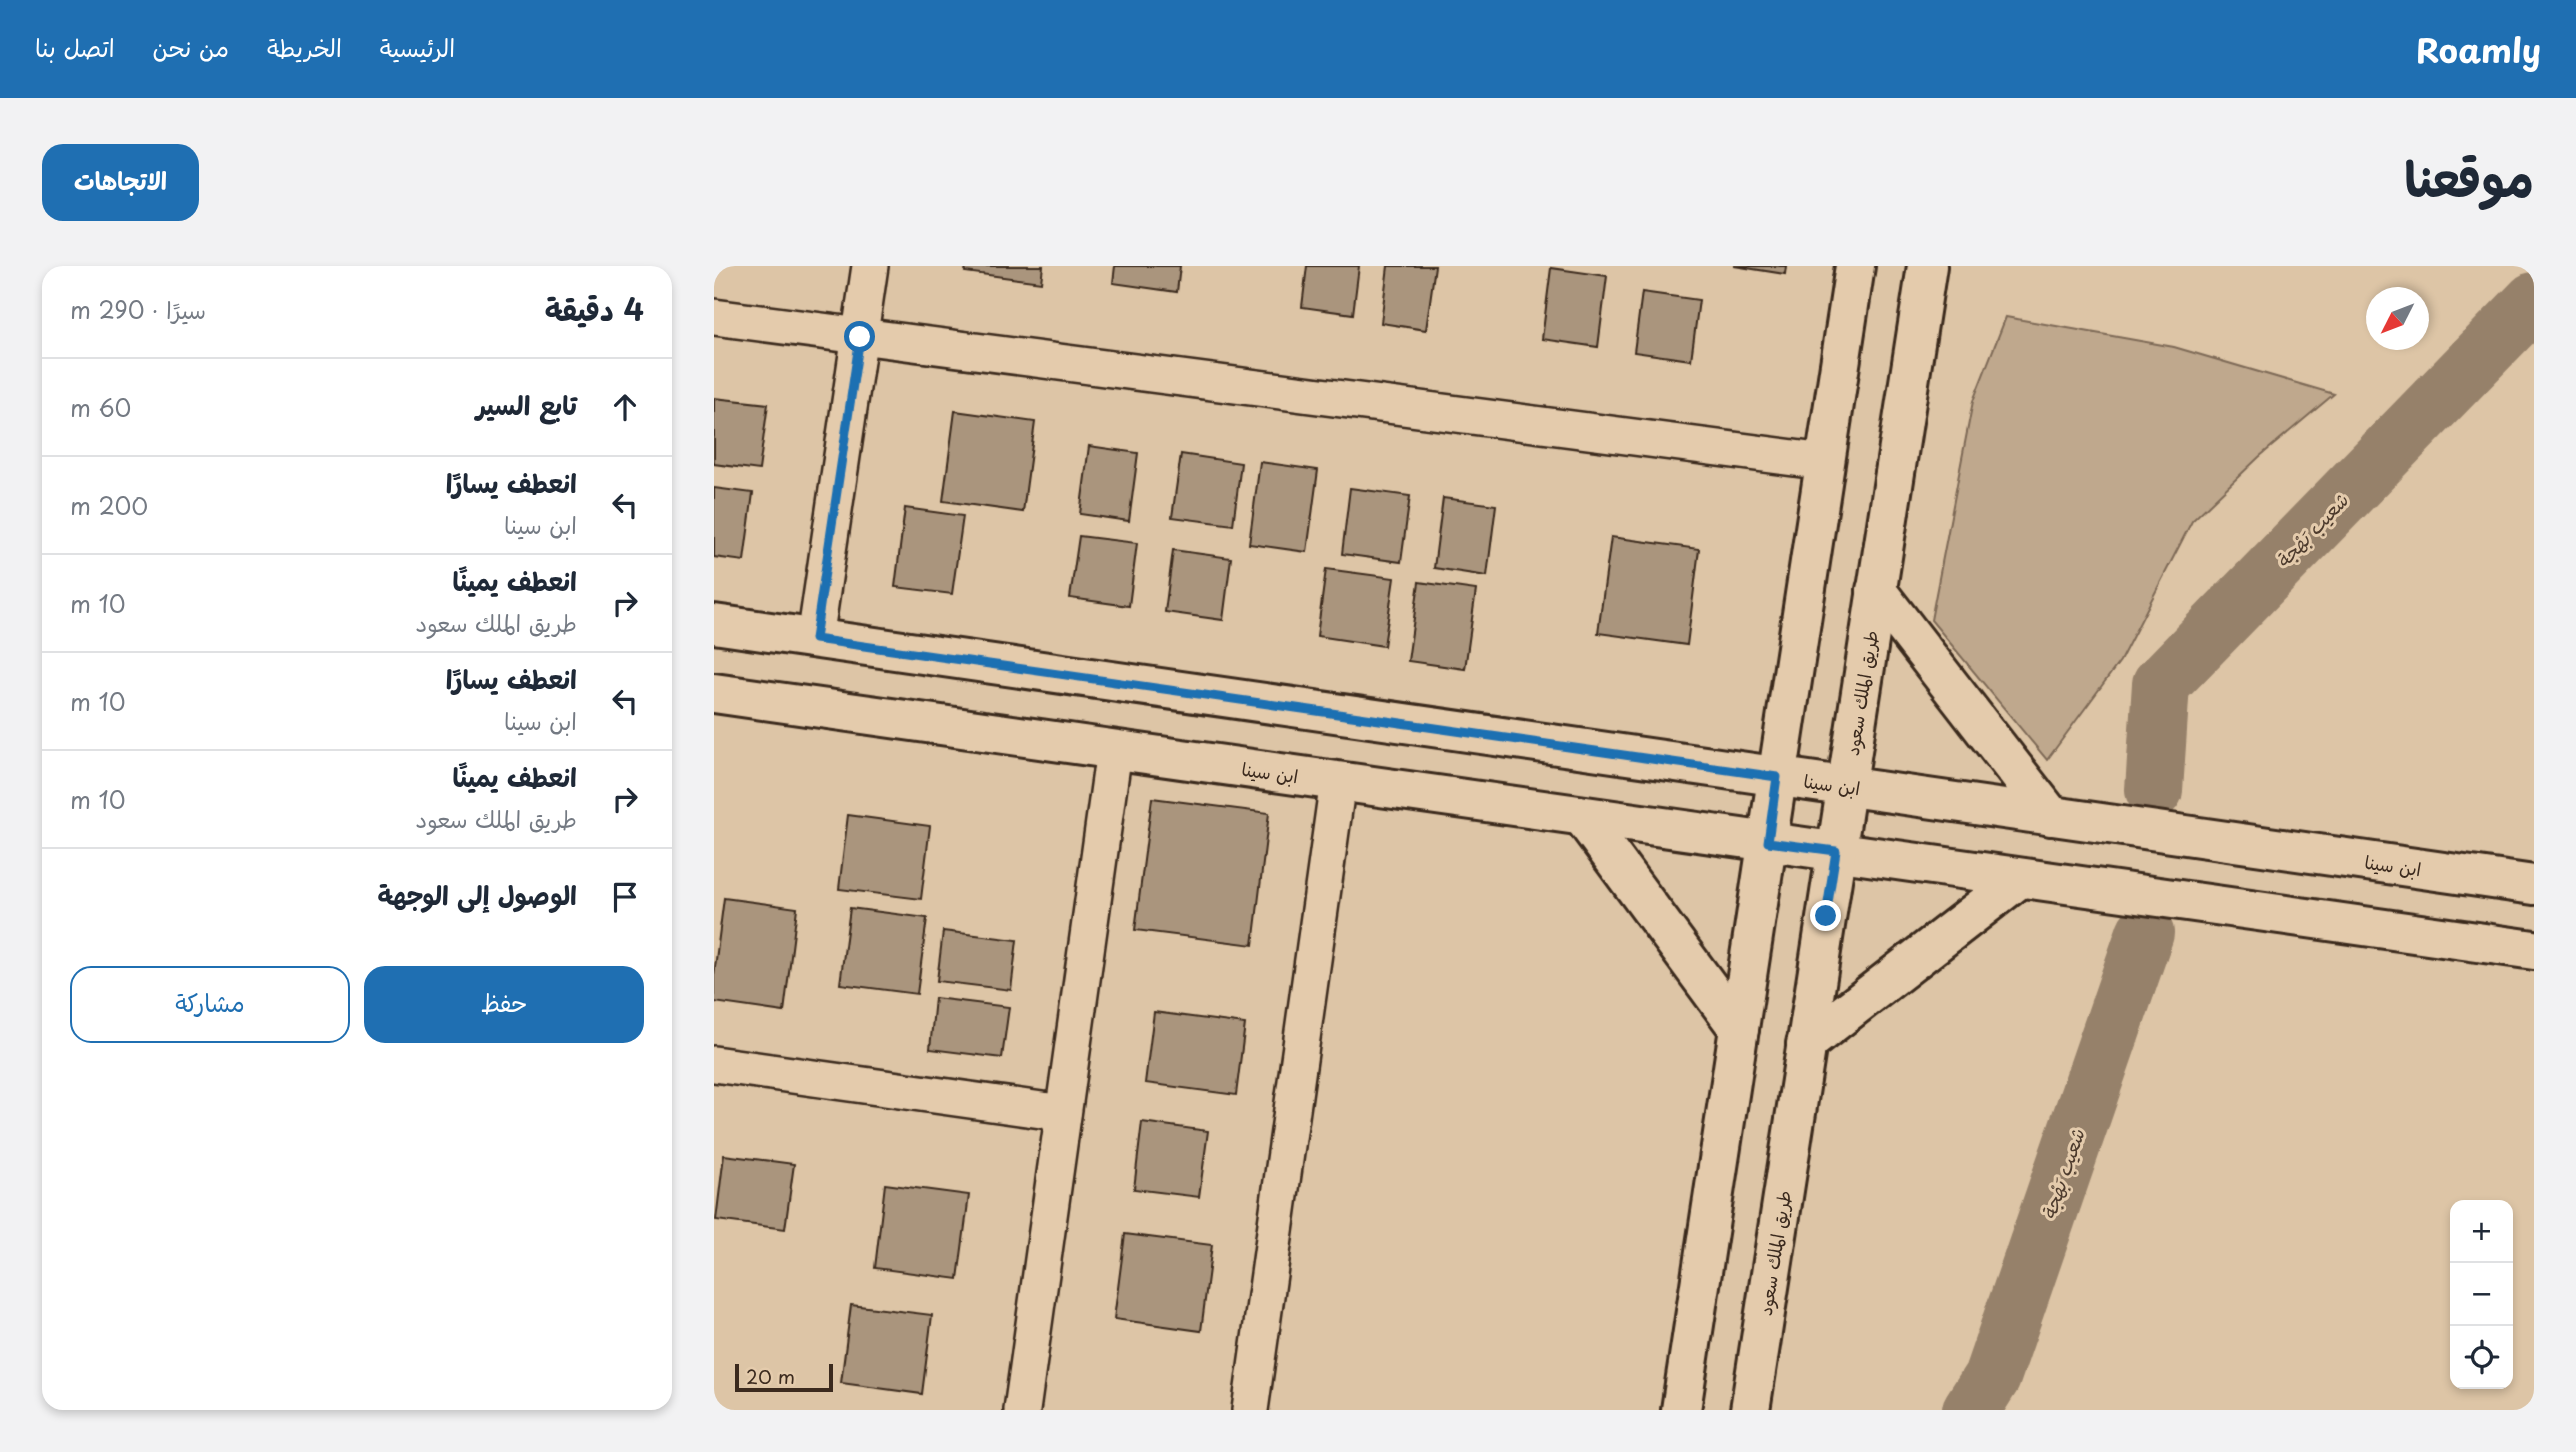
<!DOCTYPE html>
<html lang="ar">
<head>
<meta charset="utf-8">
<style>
  :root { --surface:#fff; --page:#f2f2f3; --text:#1f2937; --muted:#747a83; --line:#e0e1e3; --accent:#1f6fb2 }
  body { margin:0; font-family:"Playpen Sans","Playpen Sans Arabic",sans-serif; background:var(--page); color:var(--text); direction:rtl }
  .controls { position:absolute; right:21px; bottom:21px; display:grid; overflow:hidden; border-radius:14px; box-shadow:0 4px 10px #0003 }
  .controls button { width:63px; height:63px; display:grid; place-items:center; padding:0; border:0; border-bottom:2px solid var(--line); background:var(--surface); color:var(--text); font:35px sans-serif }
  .compass { position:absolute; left:1652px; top:21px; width:63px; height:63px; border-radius:50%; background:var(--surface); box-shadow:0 4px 10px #0003; rotate:228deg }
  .scale { position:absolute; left:21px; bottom:18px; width:98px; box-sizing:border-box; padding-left:7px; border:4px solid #3b2a1e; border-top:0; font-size:19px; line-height:24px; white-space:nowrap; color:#3b2a1e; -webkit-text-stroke:5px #e4cbac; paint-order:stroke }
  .stop { position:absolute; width:21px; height:21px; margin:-16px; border:5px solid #1f6fb2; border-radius:50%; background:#fff }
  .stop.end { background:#1f6fb2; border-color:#fff; box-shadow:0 2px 7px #0008 }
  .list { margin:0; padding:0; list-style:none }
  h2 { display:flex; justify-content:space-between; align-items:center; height:91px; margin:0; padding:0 28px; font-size:30px }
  h2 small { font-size:23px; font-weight:400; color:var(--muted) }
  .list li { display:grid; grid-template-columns:46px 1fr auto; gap:21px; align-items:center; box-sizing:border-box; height:98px; padding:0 28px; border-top:2px solid var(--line) }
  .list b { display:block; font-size:26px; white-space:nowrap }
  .list p { margin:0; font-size:23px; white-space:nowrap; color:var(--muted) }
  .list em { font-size:23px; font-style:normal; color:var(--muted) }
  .actions { display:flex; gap:14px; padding:21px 28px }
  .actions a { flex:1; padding:16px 0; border:2px solid var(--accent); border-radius:21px; text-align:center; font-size:24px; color:var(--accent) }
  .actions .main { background:var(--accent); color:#fff }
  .icon { flex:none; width:38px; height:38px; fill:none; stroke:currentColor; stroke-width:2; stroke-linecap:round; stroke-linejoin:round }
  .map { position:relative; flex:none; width:1820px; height:1144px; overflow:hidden; direction:ltr; border-radius:21px }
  header { display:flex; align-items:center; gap:42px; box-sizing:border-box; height:98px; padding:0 35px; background:var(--accent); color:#fff }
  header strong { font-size:33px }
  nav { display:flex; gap:38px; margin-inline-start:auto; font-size:24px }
  .intro { display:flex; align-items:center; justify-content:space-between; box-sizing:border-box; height:168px; padding:0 42px }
  h1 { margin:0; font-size:49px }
  .button { padding:18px 32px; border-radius:21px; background:var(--accent); color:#fff; font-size:24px; font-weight:700 }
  main { display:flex; gap:42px; padding:0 42px }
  aside { flex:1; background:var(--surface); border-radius:21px; box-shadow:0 4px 10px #0003 }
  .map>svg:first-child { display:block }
  .green { fill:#bfa88d; stroke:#7d6956; stroke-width:2 }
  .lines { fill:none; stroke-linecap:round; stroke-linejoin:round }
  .river { stroke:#96816a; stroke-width:58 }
  .building { fill:#aa957d; stroke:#3b2a1e; stroke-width:2 }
  .minor-casing { stroke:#3b2a1e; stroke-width:40 }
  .tertiary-casing { stroke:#3b2a1e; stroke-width:44 }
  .minor { stroke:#e4cbac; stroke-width:35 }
  .tertiary { stroke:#e4cbac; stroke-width:38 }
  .route { stroke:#1f6fb2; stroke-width:9 }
  .labels { text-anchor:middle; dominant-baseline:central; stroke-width:6; stroke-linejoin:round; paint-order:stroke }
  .street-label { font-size:18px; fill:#3b2a1e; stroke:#e4cbac }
  .water-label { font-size:19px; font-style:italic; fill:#4d3b2d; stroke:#e4cbac }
</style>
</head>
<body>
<header>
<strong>Roamly</strong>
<nav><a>الرئيسية</a><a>الخريطة</a><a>من نحن</a><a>اتصل بنا</a></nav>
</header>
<div class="intro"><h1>موقعنا</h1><a class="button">الاتجاهات</a></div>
<main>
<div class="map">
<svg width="1820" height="1144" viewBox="0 0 1820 1144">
  <rect width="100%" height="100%" fill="#ddc5a6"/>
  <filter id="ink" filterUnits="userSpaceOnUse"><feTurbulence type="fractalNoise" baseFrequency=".0143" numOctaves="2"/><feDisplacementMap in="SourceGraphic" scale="14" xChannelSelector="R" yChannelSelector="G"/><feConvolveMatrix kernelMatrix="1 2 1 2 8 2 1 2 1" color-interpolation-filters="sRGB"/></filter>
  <g filter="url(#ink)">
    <!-- green -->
    <polygon class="green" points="1292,51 1460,81 1620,128 1545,191 1478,255 1406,395 1333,494 1217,354 1259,135"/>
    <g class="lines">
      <!-- river -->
      <g class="river">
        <polyline points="1440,524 1447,418 1820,35"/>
        <polyline points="1257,1144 1278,1111 1431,667"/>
      </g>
    </g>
    <!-- building -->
    <g class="building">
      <polygon points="252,0 329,0 327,16 251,6"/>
      <polygon points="401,0 466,0 463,26 399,17"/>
      <polygon points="593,0 645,0 639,48 588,41"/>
      <polygon points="674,0 721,0 712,64 667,57"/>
      <polygon points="1020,0 1072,0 1071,8"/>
      <polygon points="837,2 893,10 884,81 828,73"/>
      <polygon points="928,26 985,34 977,94 920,86"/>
      <polygon points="0,132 54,138 45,204 0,198"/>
      <polygon points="241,145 321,156 309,246 229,235"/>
      <polygon points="375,180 424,187 415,255 366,248"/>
      <polygon points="467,188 527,197 519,259 458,251"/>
      <polygon points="546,196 604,204 593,286 535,278"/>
      <polygon points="0,222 39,227 30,295 0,291"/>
      <polygon points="636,222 696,230 687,296 628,288"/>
      <polygon points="729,232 782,239 773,310 720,302"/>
      <polygon points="191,242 249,250 238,328 181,321"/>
      <polygon points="365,270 423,277 415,340 356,332"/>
      <polygon points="897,271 985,283 973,379 884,367"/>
      <polygon points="459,284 517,292 509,354 451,346"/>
      <polygon points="612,303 680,312 670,380 603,370"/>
      <polygon points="705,316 762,324 751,403 694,395"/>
      <polygon points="438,532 555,547 539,679 421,664"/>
      <polygon points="134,549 216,560 207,633 125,623"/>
      <polygon points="10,632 83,642 70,746 0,736 0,709"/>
      <polygon points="136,642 213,652 203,728 126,718"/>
      <polygon points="229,665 303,674 297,724 223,715"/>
      <polygon points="221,732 295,741 288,792 216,783"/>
      <polygon points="440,746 531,758 522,829 431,817"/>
      <polygon points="428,856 494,865 485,931 420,923"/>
      <polygon points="10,889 80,898 71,963 2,954"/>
      <polygon points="171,918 255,929 244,1013 161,1002"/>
      <polygon points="411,968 498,979 487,1065 400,1053"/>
      <polygon points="137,1039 218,1049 208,1128 127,1117"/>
    </g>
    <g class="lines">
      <!-- minor casing -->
      <g class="minor-casing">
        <g id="minor">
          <polyline points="0,51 1111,196"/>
          <polyline points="101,373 156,0"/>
          <polyline points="0,798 349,847"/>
          <polyline points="308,1144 400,484"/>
          <polyline points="536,1144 624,515"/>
        </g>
      </g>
      <!-- tertiary casing -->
      <g class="tertiary-casing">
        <g id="tertiary">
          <polyline points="1162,324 1337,550"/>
          <polyline points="0,358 1820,619"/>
          <polyline points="0,427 1820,684"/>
          <polyline points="868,550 1025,763"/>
          <polyline points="1092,778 1306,612"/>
          <polyline points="967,1144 1141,0"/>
          <polyline points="1036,1144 1213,0"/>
        </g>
      </g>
      <!-- minor -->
      <use href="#minor" class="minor"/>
      <!-- tertiary -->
      <use href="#tertiary" class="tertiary"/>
    </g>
  </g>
  <g class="lines" filter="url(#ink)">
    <!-- route -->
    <polyline class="route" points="146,71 101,373 1063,511 1054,576 1122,585 1112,650"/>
  </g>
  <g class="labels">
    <!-- street labels -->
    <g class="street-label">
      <text transform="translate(1147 427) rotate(-81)">طريق الملك سعود</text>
      <text transform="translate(556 506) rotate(8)">ابن سينا</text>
      <text transform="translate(1118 518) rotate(8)">ابن سينا</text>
      <text transform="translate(1679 599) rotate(8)">ابن سينا</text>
      <text transform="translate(1060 987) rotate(-81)">طريق الملك سعود</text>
    </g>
    <!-- water labels -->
    <g class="water-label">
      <text transform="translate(1597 264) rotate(-46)">شعيب بَهْجة</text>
      <text transform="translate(1348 908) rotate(-71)">شعيب بَهْجة</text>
    </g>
  </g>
</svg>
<div class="controls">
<button>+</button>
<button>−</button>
<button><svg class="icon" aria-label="locate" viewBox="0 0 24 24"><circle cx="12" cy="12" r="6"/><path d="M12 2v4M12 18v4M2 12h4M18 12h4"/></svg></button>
</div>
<svg class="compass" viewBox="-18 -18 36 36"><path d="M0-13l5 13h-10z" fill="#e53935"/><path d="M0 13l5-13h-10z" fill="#747a83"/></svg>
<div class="scale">20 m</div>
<div class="stop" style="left:146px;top:71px"></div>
<div class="stop end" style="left:1112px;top:650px"></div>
</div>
<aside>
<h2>4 دقيقة<small>سيرًا · 290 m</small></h2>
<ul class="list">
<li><svg class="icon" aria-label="ahead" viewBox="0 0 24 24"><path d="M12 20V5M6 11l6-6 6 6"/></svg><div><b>تابع السير</b></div><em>60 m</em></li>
<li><svg class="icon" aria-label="left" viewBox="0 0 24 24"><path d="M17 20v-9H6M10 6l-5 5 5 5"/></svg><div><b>انعطف يسارًا</b><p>ابن سينا</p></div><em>200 m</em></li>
<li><svg class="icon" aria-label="right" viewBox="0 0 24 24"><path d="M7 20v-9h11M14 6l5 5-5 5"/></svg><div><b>انعطف يمينًا</b><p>طريق الملك سعود</p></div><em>10 m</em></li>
<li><svg class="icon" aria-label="left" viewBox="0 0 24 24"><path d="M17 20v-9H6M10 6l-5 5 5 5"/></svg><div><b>انعطف يسارًا</b><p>ابن سينا</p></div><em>10 m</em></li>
<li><svg class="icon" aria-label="right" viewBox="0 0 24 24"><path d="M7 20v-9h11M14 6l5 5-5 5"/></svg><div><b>انعطف يمينًا</b><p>طريق الملك سعود</p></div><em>10 m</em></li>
<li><svg class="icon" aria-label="arrive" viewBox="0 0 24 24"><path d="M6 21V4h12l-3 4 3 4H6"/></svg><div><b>الوصول إلى الوجهة</b></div></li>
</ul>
<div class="actions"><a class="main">حفظ</a><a>مشاركة</a></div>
</aside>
</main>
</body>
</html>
